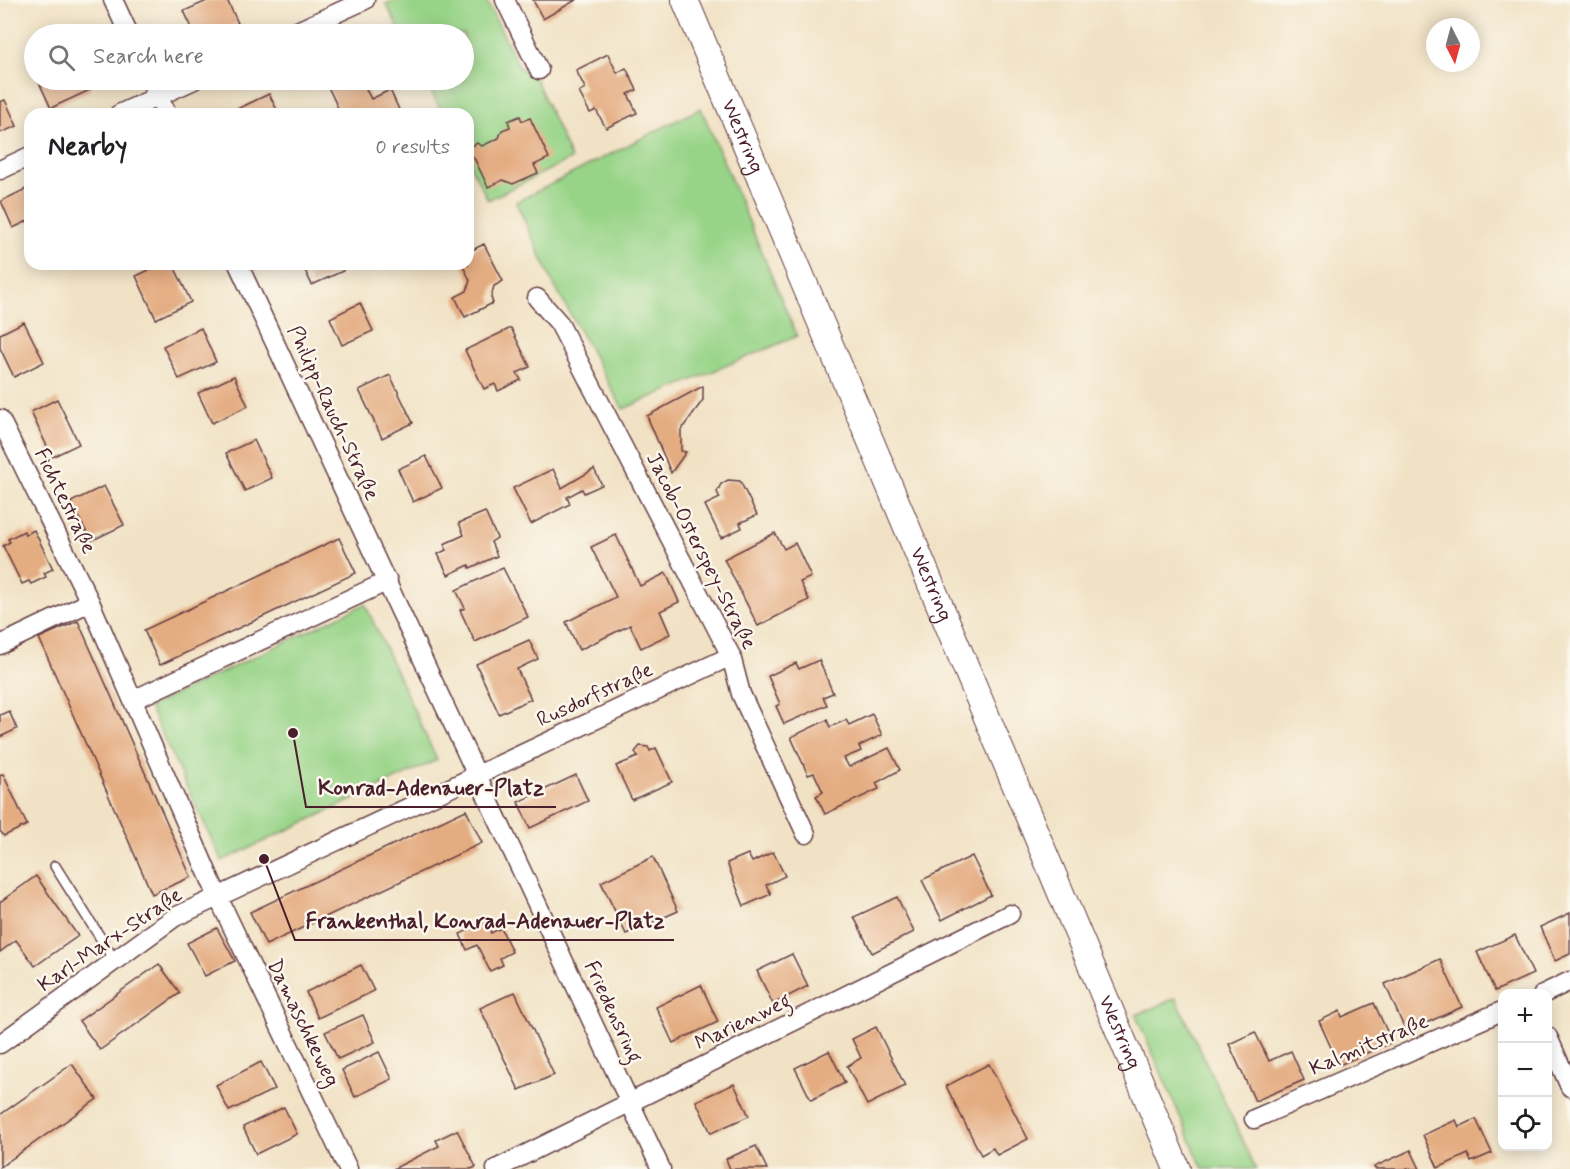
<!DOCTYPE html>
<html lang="en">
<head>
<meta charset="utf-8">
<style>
  :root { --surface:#fff; --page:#f2f2f2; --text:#202124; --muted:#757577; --line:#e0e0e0 }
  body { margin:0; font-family:Mynerve,sans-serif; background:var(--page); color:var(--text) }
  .controls { position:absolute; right:18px; bottom:18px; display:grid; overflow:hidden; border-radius:12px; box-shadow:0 3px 15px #0003 }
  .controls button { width:54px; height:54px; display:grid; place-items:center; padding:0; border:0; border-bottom:2px solid var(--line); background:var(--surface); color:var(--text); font:30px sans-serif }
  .compass { position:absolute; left:1426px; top:18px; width:54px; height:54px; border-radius:50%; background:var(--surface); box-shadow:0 3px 15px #0003; rotate:174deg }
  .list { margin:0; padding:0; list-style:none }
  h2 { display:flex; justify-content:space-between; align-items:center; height:78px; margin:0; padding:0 24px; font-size:26px }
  h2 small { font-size:20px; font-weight:400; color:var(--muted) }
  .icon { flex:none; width:33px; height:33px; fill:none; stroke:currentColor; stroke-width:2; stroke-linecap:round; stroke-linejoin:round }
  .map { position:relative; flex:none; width:1570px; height:1169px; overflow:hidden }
  .search { position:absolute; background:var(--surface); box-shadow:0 3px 15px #0003; left:24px; top:24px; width:450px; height:66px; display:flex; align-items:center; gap:15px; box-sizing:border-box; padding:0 21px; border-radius:33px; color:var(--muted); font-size:22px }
  .panel { position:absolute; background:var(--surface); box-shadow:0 3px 15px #0003; left:24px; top:108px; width:450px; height:162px; border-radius:18px }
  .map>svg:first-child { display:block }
  .green { fill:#98d488; stroke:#717a5a; stroke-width:1.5 }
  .building { fill:#e4ac81 }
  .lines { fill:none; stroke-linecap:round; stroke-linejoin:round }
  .lane-casing { stroke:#633c42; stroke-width:12 }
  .street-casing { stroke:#633c42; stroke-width:21 }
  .secondary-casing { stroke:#633c42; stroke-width:28 }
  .lane { stroke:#fff; stroke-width:9 }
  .street { stroke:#fff; stroke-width:18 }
  .secondary { stroke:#fff; stroke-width:26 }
  .labels { text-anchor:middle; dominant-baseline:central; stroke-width:5; stroke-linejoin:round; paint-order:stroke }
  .street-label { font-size:21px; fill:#4a1f2b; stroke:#fbf7ec }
  .leader { fill:none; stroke:#4a1f2b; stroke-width:2 }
  .callout-dot { fill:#4a1f2b; stroke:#fbf7ec; stroke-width:2 }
  .callout-label { font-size:22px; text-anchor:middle; font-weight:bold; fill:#4a1f2b; stroke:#fbf7ec; stroke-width:5; stroke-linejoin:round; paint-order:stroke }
</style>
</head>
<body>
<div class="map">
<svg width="1570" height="1169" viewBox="0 0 1570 1169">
  <rect width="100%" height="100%" fill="#fbf7ec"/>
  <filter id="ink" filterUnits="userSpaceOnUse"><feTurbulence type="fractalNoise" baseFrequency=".0167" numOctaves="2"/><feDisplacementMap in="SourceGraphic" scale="12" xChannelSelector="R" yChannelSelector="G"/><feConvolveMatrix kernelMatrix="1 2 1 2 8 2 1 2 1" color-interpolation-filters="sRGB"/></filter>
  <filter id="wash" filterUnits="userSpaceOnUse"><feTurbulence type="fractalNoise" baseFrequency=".008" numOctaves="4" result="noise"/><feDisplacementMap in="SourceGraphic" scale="24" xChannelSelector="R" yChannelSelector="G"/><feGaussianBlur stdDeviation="1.35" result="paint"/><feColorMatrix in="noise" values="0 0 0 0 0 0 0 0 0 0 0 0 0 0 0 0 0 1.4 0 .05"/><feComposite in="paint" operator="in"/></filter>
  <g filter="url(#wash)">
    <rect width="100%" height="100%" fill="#f1e2c5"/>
    <!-- green -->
    <g class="green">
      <polygon points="395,0 486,0 520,68 534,75 571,159 488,200 468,161 468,114 443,114 425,80 464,80 464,34 402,34 386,4"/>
      <polygon points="701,108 797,336 623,409 553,283 516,202"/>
      <polygon points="365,604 437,760 222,861 149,707"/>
      <polygon points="1176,998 1256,1169 1203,1169 1136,1015"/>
    </g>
    <g id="blocks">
      <!-- building -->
      <g class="building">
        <polygon points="209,0 227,0 238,23 212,34 195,34 184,11"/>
        <polygon points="533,0 576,0 543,19"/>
        <polygon points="608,54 617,73 626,68 637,90 628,94 637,113 606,128 596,110 590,113 579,92 585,88 576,70"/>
        <polygon points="38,80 85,80 90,90 51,108"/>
        <polygon points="344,80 361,80 371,99 390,90 401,114 341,114 328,87"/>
        <polygon points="269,94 279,114 234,114 233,111"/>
        <polygon points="5,100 17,126 0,133 0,102"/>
        <polygon points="520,116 522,121 530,118 549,158 534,165 538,173 513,184 503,180 488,187 475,160 469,153 472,146 477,143 482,146 499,138 502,130 510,127 508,121"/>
        <polygon points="30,187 30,220 13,228 1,201"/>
        <polygon points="484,244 503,281 494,286 491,297 493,303 465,317 455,297 467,291 470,280 462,264 468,264 468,252"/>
        <polygon points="162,264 173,264 191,302 156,319 136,276"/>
        <polygon points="302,264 339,264 343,271 312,285"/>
        <polygon points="360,303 373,331 342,345 330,318"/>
        <polygon points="24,322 44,362 14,377 0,348 0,334"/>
        <polygon points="201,328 216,362 179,379 163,346"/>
        <polygon points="511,328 530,367 517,373 521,380 498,391 495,384 484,389 465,350"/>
        <polygon points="390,375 413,423 382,438 359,390"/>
        <polygon points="234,376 248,406 212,423 198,393"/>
        <polygon points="703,386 703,400 681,430 681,451 686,452 671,473 647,416"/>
        <polygon points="57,399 79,444 52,457 31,412"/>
        <polygon points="254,440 272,478 245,491 226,453"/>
        <polygon points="426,456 442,488 413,502 398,469"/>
        <polygon points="553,469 562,488 594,469 602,485 584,493 582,489 567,497 570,504 531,524 513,488"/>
        <polygon points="728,480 740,481 757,515 740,523 742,528 721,538 705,505 720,498 717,492 721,484"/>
        <polygon points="104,486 124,525 91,541 71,502"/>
        <polygon points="485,512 497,538 491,542 497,556 470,568 469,565 448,575 438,554 446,550 444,544 464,535 459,523"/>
        <polygon points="34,530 53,569 44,573 46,577 31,584 29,581 22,584 3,546 10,542 8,539 24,531 25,535"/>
        <polygon points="775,533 784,549 795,543 811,577 800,582 809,600 758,626 724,559"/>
        <polygon points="616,535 640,586 666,573 679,602 660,611 670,634 641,648 630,625 579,650 566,622 616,597 591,547"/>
        <polygon points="339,538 356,573 160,665 144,630"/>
        <polygon points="503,568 528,617 475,642 460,610 465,608 456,590"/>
        <polygon points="78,621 191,877 152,894 39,638"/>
        <polygon points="529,640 538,659 517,669 531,699 499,714 476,664"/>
        <polygon points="819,660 833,693 823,697 827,705 784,724 776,706 780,704 768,676 796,663 799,669"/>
        <polygon points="9,711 17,729 0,737 0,715"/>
        <polygon points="872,714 882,735 859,746 861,751 844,758 849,767 889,748 900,770 876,783 879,789 825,814 816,796 823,792 814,773 808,775 791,737 827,720 830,727 846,720 849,725"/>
        <polygon points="640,746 648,747 650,751 656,748 672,782 632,800 616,766 638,757 635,752"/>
        <polygon points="3,774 27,825 4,836 0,831 0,775"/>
        <polygon points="576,775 588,801 530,828 518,802"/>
        <polygon points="466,810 482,843 266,945 250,912"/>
        <polygon points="773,852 785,876 766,885 771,894 744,906 727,863 748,854 752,862"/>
        <polygon points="972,856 991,895 942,920 922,880"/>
        <polygon points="653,857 678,911 626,934 601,882"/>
        <polygon points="36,876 78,936 35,966 16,940 0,952 0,902"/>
        <polygon points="897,897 914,932 872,953 854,917"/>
        <polygon points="1570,913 1570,954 1555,961 1540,927"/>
        <polygon points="486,922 491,933 501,928 512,952 500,958 503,965 490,971 477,945 467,950 460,934"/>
        <polygon points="217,928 235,961 205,976 187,943"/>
        <polygon points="1515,935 1533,974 1495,991 1477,952"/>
        <polygon points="792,954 808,986 773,1004 757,971"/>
        <polygon points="1440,959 1462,1007 1406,1032 1385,984"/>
        <polygon points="159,964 180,993 100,1050 79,1021"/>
        <polygon points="361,965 374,991 318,1018 306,992"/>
        <polygon points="701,985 718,1022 673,1043 656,1007"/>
        <polygon points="515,992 554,1075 519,1090 480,1008"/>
        <polygon points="1374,1003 1392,1042 1339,1065 1319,1021 1340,1011 1342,1017"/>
        <polygon points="363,1015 375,1042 338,1059 325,1032"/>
        <polygon points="876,1027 905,1086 867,1105 847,1066 861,1058 852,1039"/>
        <polygon points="1255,1032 1269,1061 1291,1051 1304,1080 1255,1101 1229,1044"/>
        <polygon points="829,1051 845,1083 811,1100 795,1068"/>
        <polygon points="379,1052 392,1079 355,1097 342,1070"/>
        <polygon points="261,1062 275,1089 229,1111 216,1085"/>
        <polygon points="72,1064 97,1099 0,1167 0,1115"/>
        <polygon points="989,1064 1028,1139 997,1155 993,1148 981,1155 946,1086"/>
        <polygon points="734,1084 749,1116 711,1133 696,1101"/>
        <polygon points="284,1107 297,1134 256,1154 243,1127"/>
        <polygon points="1476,1119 1492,1153 1471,1162 1468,1154 1438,1168 1423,1135 1456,1120 1459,1127"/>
        <polygon points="457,1130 476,1167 471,1169 393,1169 439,1146 436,1140"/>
        <polygon points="756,1146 767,1169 730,1169 726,1159"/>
        <polygon points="1411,1150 1420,1169 1375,1169 1374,1167"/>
      </g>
    </g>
  </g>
  <g filter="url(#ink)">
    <use href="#blocks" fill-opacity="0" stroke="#633c42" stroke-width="1.5"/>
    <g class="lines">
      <!-- lane casing -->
      <g class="lane-casing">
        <polyline id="lane" points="55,866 115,961"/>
      </g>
      <!-- street casing -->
      <g class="street-casing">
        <g id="street">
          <polyline points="113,0 129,34"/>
          <polyline points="505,0 539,70"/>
          <polyline points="291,34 365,0"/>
          <polyline points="150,80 167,114"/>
          <polyline points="119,114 194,80"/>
          <polyline points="0,170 30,156"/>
          <polyline points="238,264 661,1169"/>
          <polyline points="537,298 559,323 731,656 741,694 806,834"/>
          <polyline points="0,419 90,602 218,897 348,1169"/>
          <polyline points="0,645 90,602"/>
          <polyline points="133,700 388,581"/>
          <polyline points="1543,994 1570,981"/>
          <polyline points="1548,1037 1570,1087"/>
          <polyline points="0,1044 175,917 731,656"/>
          <polyline points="1254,1119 1502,1011"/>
          <polyline points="496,1169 1010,914"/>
        </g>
      </g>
      <!-- secondary casing -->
      <g class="secondary-casing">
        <g id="secondary">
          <path id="s1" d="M 685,0 L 1177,1169"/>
        </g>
      </g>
      <!-- lane -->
      <use href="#lane" class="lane"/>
      <!-- street -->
      <use href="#street" class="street"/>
      <!-- secondary -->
      <use href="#secondary" class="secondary"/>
    </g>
  </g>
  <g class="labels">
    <!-- street labels -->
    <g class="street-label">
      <text stroke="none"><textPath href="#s1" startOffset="148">Westring</textPath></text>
      <text transform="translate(333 413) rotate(65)">Philipp-Rauch-Straße</text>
      <text transform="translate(65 501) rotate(64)">Fichtestraße</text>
      <text transform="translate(701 551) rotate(63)">Jacob-Osterspey-Straße</text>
      <text stroke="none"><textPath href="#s1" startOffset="634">Westring</textPath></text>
      <text transform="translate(595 695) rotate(-25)">Rusdorfstraße</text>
      <text transform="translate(110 940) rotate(-34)">Karl-Marx-Straße</text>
      <text transform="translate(613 1012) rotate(65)">Friedensring</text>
      <text transform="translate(743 1022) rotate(-26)">Marienweg</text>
      <text transform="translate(303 1023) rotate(64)">Damaschkeweg</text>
      <text stroke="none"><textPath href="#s1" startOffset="1120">Westring</textPath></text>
      <text transform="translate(1369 1045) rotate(-23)">Kalmitstraße</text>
    </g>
  </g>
  <!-- callouts -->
  <path class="leader" d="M293 733L306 807H556M264 859L295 940H674"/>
  <g class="callout-dot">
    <circle cx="293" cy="733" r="6"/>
    <circle cx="264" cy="859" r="6"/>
  </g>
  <g class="callout-label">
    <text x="431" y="795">Konrad-Adenauer-Platz</text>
    <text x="485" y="928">Frankenthal, Konrad-Adenauer-Platz</text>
  </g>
</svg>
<div class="controls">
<button>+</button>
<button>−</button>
<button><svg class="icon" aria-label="locate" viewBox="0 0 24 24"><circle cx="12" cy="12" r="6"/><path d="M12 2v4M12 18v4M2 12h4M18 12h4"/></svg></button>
</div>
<svg class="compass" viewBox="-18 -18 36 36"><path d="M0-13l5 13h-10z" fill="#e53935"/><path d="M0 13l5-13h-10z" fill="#757577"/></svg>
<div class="search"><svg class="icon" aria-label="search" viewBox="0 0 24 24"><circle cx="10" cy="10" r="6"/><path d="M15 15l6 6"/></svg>Search here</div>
<section class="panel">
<h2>Nearby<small>0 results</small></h2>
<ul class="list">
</ul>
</section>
</div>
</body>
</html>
